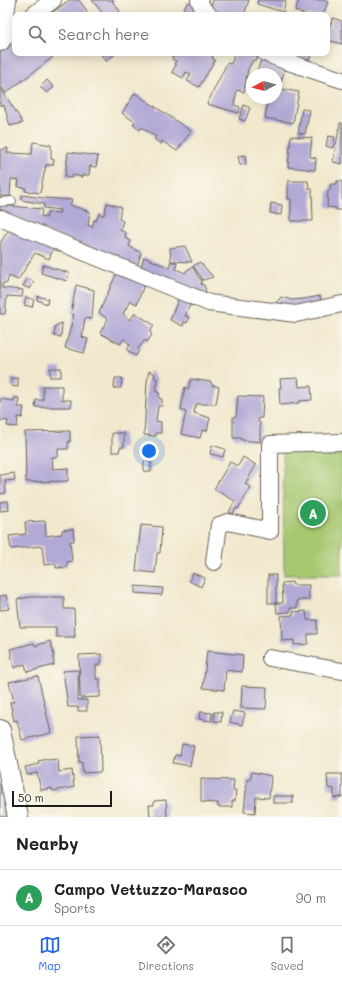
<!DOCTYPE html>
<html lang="en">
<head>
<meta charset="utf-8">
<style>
  :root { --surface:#fff; --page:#f6f6f6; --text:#202124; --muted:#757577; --line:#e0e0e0; --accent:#2563eb }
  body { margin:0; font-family:Mali,sans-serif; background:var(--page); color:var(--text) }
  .compass { position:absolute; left:246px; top:68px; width:36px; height:36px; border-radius:50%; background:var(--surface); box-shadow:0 2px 10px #0003; rotate:263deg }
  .scale { position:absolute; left:12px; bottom:10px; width:100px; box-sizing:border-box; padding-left:4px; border:2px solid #1c1c1c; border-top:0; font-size:11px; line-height:14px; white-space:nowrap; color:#1c1c1c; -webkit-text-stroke:3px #fbf7ec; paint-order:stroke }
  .you { position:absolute; left:149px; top:451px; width:14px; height:14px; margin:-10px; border:3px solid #fff; border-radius:50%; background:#1a73e8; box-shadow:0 0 0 6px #1a73e833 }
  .badge { display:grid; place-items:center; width:26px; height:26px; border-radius:50%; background:var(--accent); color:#fff; font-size:13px; font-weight:700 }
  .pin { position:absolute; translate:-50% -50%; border:2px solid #fff; box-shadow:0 1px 4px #0006 }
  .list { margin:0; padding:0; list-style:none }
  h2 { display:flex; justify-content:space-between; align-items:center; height:52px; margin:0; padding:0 16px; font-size:17px }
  h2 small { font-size:13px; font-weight:400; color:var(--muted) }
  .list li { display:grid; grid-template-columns:26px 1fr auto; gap:12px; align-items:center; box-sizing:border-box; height:56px; padding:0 16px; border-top:1px solid var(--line) }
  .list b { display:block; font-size:15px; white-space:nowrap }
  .list p { margin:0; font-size:13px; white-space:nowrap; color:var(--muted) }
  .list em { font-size:13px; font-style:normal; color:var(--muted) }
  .icon { flex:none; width:22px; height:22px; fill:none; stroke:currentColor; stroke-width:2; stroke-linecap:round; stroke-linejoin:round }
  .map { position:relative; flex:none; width:342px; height:817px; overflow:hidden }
  .search { position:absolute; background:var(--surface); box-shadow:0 2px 10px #0003; left:12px; right:12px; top:12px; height:44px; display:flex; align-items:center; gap:10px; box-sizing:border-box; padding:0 14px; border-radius:8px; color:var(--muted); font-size:15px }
  .sheet { height:108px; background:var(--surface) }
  nav { display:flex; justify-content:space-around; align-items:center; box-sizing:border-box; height:56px; border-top:1px solid var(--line); background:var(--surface); font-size:11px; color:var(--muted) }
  nav a { display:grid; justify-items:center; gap:2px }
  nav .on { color:var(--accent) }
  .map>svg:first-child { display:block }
  .green { fill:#a6c76f; stroke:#617246 }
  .building { fill:#b2a9d6 }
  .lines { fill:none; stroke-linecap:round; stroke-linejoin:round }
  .service-casing { stroke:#67635a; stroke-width:10 }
  .minor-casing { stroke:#67635a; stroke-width:18 }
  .tertiary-casing { stroke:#67635a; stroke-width:22 }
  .service { stroke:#fff; stroke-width:8 }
  .minor { stroke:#fff; stroke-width:16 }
  .tertiary { stroke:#fff; stroke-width:20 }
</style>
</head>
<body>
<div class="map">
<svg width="342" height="817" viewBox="0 0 342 817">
  <rect width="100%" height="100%" fill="#fbf7ec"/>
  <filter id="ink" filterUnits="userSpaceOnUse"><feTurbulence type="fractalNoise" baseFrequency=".025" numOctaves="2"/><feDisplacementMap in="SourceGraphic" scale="8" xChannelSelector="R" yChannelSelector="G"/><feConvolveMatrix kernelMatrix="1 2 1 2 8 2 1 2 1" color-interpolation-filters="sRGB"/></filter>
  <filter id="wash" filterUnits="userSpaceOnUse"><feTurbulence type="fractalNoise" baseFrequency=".012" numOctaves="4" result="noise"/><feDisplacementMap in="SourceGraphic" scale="16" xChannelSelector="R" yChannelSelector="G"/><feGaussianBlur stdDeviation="0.9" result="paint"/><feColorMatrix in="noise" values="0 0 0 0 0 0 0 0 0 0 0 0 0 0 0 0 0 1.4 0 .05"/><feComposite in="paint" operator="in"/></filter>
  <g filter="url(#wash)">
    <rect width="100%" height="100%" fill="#f1e8cd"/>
    <!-- green -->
    <polygon class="green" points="342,449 342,575 284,575 283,451"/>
    <g id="blocks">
      <!-- building -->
      <g class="building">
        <polygon points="69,0 79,0 90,15 49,15"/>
        <polygon points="92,0 114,0 112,1 120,11 115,15 104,15"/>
        <polygon points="213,0 249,0 244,15 228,15 210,9"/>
        <polygon points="258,0 286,0 283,12 257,4"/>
        <polygon points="299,0 325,0 325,1 328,2 323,15 306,15 295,11"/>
        <polygon points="188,2 195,6 190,14 183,10"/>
        <polygon points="333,18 342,21 342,44 327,40 327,25 330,26"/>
        <polygon points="12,42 14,44 15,43 15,53 51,53 53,57 6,93 0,85 0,53"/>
        <polygon points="100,53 113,53 114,55 106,61"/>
        <polygon points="175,53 207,53 213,56 212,58 215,60 199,87 187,81 191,74 186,72 183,78 172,72 176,65 174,64 176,61 172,59"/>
        <polygon points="235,53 252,53 258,56 256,61 253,60 248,69 244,92 237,90 234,105 240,107 239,113 207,104 227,63 231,64"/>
        <polygon points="287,53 312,53 308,63 286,55"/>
        <polygon points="262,57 286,65 281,82 276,81 276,74 256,74"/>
        <polygon points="47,80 54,87 47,93 40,87"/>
        <polygon points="0,87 23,123 10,126 4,105 0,106"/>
        <polygon points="276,88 299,92 293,123 265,118 268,98 276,98"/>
        <polygon points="135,93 191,131 177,151 162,141 161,144 154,139 156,137 142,127 140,130 133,125 135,122 122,113"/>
        <polygon points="244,105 250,108 245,121 239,119"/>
        <polygon points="302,109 310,110 305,134 298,133"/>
        <polygon points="340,123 342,123 342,164 333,162"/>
        <polygon points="291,136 312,138 310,157 316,158 315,170 288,167"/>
        <polygon points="328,136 335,137 333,148 326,146"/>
        <polygon points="33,142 51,145 51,159 54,160 53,165 46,165 40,193 25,191 26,188 18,187 19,180 11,179 10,196 0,196 0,150 8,148 7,153 32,154"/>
        <polygon points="68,152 98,156 96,167 90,166 89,175 82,175 82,177 72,175 72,178 65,177"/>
        <polygon points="245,155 246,164 240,165 238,156"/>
        <polygon points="288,181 308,181 309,189 312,189 313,221 291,221 291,199 288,199"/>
        <polygon points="337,181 342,181 342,210 336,210 336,208 327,207 328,190 330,190 331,184 337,184"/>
        <polygon points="22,195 44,198 72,200 70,205 90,212 88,225 92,227 94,220 96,221 99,214 104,215 107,203 121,207 119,219 123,221 120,230 126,233 125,238 131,241 129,246 141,253 137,267 0,214 0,205 42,209 41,216 46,218 48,212 59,213 60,210 44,208 44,204 21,200"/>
        <polygon points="271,203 282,205 281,215 270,213"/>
        <polygon points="11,227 54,247 49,259 35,253 18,280 9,276 7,283 3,283 2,288 23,290 22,297 7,296 5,314 0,314 0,243"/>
        <polygon points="185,246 192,262 171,261 170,248"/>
        <polygon points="144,257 170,268 170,262 177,262 176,269 185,273 187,270 193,267 198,277 202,280 201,284 204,285 208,298 140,270"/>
        <polygon points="200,262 213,277 203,280 193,266"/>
        <polygon points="43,265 69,273 67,281 41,273"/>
        <polygon points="119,268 145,282 137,304 130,301 123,314 130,320 135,313 154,325 150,333 152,335 147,342 145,340 138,349 139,351 136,356 127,350 130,345 124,339 120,344 100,333 108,319 99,313"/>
        <polygon points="28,278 34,282 30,289 23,286"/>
        <polygon points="76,285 94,290 92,319 85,318 82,337 88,339 84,353 65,348 74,315 71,314"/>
        <polygon points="180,295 195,301 193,306 190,305 185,316 189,317 187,323 184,322 183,326 170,320"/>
        <polygon points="38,296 48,299 47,304 37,300"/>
        <polygon points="320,296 321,304 281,307 276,303 281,297 292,300 304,299"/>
        <polygon points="26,297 34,300 32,307 24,305"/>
        <polygon points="62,323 61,337 54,336 55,326"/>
        <rect x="50" y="368" width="11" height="9"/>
        <polygon points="149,371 155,374 154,377 157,379 156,392 159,392 159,398 162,399 162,406 158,406 156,421 161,422 161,433 156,433 156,436 144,435 147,382"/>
        <polygon points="11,378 18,378 18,387 11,386"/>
        <polygon points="115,378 122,378 121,388 114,388"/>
        <polygon points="298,378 299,387 311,386 312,400 299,401 299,403 280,405 279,388 281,388 280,379"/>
        <polygon points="191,379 211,382 212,385 219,387 216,404 196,404 194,413 210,418 207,431 202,430 200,438 181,434 186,412 181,410 185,387 188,389"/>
        <polygon points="43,386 62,386 62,400 71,400 71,407 35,407 36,400 43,400"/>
        <polygon points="238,396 263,397 262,418 259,418 258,421 260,423 260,442 242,440 241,438 233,438 233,417 236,417"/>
        <polygon points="14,398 19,398 18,407 24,407 22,418 18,417 17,427 7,426 8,421 0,420 0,399 14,401"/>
        <polygon points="70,431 70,442 68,442 68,449 58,449 58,457 52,457 53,469 68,468 68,481 26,482 25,432"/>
        <polygon points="112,433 124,433 124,447 120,447 119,452 112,452"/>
        <polygon points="212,445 225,449 223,457 210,454"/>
        <polygon points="243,457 256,465 245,484 251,487 238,509 236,508 233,514 229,512 235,501 214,489 230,462 238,466"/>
        <polygon points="144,461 151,462 151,472 144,471"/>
        <polygon points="14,473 15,480 5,481 6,493 0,494 0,475"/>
        <polygon points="8,501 9,510 0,511 0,502"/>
        <polygon points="45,521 46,536 62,534 62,530 73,529 74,541 70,541 72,561 67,562 67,567 56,568 56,564 44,565 42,546 11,549 9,536 26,534 25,522"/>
        <polygon points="141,525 162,527 160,553 157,553 155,573 136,571"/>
        <polygon points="193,573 205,578 201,587 189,581"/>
        <rect x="268" y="575" width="8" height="28"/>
        <polygon points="292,582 293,585 309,585 309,600 297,600 297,608 290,608 290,612 277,613 276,603 283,603 282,583"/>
        <polygon points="135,586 163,588 162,595 135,593"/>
        <polygon points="6,595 9,609 0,610 0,596"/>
        <polygon points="31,597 64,597 64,609 74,609 75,637 56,637 56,627 20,627 17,599"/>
        <polygon points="306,611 307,620 317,620 317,634 308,634 308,644 294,645 294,640 282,641 281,616 293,615 293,612"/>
        <polygon points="50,641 54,655 53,656 54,665 27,672 25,664 14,668 10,649 34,643 35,646"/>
        <polygon points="207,651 243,655 242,672 226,670 224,690 203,688"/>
        <polygon points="101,654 101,665 96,665 96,679 100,679 100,697 80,698 79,655"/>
        <polygon points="78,670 78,700 87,700 87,711 78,711 78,707 68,707 63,671"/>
        <polygon points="38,676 51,733 22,740 17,720 14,721 10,702 14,702 9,682"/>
        <polygon points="242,686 267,687 266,709 241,708"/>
        <polygon points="233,711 245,713 242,725 230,722"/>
        <polygon points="200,712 212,713 211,721 199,719"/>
        <polygon points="214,712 222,712 221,722 214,721"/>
        <polygon points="100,735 101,772 83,773 82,762 79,762 78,736"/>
        <polygon points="182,744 194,746 190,766 173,763 175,755 180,756"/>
        <polygon points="47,759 49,760 58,759 59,772 72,770 74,787 53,791 52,788 41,790 37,773 27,775 25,767 39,764 38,761"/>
        <polygon points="252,772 271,776 269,798 256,797 255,813 244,812 247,780 250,780"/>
        <polygon points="327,774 342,774 342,797 334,798 334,789 328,788"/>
        <polygon points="201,779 234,780 233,790 236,790 235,801 232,801 232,807 218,807 218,803 201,802"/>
        <polygon points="0,784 1,784 10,817 0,817"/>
        <rect x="273" y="796" width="20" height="7"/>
        <polygon points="166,800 167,817 150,817 149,805 154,805 154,801"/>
      </g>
    </g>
  </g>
  <g filter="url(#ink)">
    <use href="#blocks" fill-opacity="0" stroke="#67635a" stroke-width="1"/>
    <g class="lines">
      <!-- service casing -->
      <g class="service-casing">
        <polyline id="service" points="0,202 12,201"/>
      </g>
      <!-- minor casing -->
      <g class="minor-casing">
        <g id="minor">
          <polyline points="199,0 203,9 209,15"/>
          <polyline points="33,15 53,0"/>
          <polyline points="0,41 15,29"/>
          <polyline points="265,53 285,61 342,80"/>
          <polyline points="0,218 209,303 296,314 342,304"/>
          <polyline points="214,562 219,525 228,522 270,531 270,444 342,442"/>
          <polyline points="270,658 342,671"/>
        </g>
      </g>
      <!-- tertiary casing -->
      <g class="tertiary-casing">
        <g id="tertiary">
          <polyline points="0,41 6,0"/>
          <polyline points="0,730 18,817"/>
        </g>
      </g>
      <!-- service -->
      <use href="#service" class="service"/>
      <!-- minor -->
      <use href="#minor" class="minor"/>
      <!-- tertiary -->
      <use href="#tertiary" class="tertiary"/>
    </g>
  </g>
</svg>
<svg class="compass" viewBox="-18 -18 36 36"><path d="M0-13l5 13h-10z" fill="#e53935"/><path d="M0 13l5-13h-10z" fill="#757577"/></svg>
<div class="scale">50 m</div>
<div class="you"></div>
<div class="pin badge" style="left:313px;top:513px;background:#2e9e5b">A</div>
<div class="search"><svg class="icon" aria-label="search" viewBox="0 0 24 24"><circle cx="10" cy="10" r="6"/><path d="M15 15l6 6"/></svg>Search here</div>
</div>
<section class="sheet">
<h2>Nearby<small></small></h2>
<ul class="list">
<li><span class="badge" style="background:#2e9e5b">A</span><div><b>Campo Vettuzzo-Marasco</b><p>Sports</p></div><em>90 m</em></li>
</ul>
</section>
<nav>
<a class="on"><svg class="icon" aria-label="map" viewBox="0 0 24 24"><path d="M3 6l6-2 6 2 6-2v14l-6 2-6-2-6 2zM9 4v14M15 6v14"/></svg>Map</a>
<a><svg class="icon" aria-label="directions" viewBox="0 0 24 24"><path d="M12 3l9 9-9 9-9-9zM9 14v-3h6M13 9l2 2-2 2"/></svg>Directions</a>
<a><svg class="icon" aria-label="saved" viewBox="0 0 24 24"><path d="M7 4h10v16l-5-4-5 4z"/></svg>Saved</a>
</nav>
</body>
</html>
